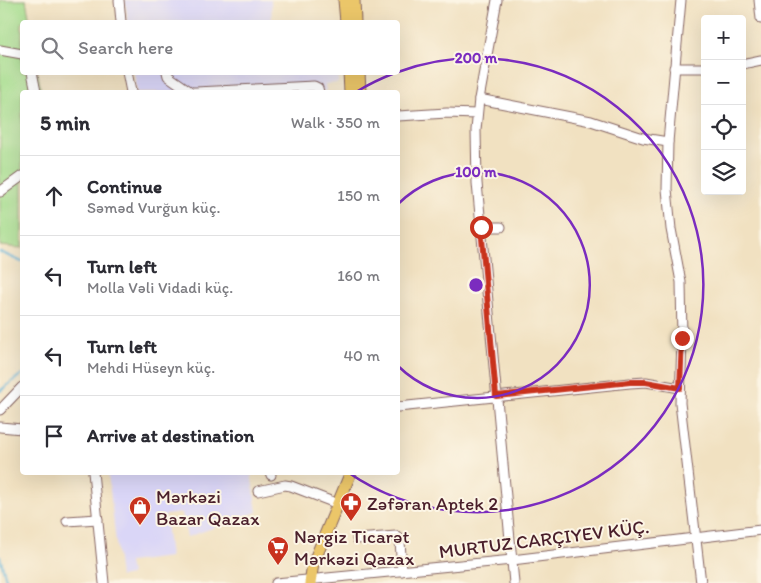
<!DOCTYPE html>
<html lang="en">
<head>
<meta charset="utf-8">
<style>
  :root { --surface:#fff; --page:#f7f7f7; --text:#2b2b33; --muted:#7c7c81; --line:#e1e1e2 }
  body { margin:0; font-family:Itim,sans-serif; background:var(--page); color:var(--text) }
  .controls { position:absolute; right:15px; top:15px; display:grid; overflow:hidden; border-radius:5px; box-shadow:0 5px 20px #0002 }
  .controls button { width:45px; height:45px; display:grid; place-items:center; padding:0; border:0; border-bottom:1px solid var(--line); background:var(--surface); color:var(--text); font:25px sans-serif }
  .stop { position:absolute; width:15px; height:15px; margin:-11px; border:4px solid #c8321e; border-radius:50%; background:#fff }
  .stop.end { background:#c8321e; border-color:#fff; box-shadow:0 1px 5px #0008 }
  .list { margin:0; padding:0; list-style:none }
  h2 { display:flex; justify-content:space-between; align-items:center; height:65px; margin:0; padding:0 20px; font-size:21px }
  h2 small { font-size:16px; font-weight:400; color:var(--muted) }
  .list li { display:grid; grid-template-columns:32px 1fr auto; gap:15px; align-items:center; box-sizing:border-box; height:80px; padding:0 20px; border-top:1px solid var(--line) }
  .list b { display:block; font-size:19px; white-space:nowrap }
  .list p { margin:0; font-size:16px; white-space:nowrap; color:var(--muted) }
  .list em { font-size:16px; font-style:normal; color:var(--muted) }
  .icon { flex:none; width:28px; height:28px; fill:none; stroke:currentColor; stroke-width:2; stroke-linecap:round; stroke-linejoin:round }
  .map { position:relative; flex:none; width:761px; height:583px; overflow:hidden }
  .search { position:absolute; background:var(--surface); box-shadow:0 5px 20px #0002; left:20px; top:20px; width:380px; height:55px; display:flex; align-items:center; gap:12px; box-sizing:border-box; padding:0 18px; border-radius:5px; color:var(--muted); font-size:19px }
  .panel { position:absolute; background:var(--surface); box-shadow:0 5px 20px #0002; left:20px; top:90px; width:380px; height:385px; border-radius:5px }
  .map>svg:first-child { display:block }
  .built { fill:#dad6f7 }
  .green { fill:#a5dd8e; stroke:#787e5c }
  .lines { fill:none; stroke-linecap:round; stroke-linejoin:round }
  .stream { stroke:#5bb0d7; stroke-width:2.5 }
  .minor-casing { stroke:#846360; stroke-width:11 }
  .major-casing { stroke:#846360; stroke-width:13 }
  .minor { stroke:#fff; stroke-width:9 }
  .major { stroke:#ebc669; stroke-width:11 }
  .route { stroke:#c8321e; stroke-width:6 }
  .ring { fill:none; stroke:#7b2cbf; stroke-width:2.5 }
  .labels { text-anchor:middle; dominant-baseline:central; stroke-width:4; stroke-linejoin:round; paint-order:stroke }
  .poi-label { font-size:19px; fill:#4a1f2b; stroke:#fcf5e5; text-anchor:start }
  .street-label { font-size:19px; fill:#4a1f2b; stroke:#fcf5e5 }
  .centre { fill:#7b2cbf; stroke:#fcf5e5; stroke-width:2.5 }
  .ring-label { font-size:15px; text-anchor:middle; font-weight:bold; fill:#7b2cbf; stroke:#fcf5e5; stroke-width:4; stroke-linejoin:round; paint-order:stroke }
</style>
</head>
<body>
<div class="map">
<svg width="761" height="583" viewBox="0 0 761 583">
  <rect width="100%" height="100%" fill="#fcf5e5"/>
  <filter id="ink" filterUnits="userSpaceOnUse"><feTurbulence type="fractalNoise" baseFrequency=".02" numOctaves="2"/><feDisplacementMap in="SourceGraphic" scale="10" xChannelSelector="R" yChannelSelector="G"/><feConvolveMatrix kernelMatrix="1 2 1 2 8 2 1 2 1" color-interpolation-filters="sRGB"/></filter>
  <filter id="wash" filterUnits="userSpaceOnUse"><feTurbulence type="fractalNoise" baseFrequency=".0096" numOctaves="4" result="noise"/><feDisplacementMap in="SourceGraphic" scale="20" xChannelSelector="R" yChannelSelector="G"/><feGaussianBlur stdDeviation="1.12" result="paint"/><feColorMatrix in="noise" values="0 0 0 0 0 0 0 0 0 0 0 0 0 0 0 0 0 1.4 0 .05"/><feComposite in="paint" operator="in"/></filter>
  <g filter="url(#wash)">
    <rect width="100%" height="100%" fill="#f1e1c1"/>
    <!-- built -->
    <g class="built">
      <polygon points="125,0 271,0 272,22 128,22"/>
      <polygon points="134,73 338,73 338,83 325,84 326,91 302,92 137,92"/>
      <polygon points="108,473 251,473 257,512 187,537 182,513 165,515 170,557 129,562 131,575 120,577"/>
    </g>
    <!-- green -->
    <polygon class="green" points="0,0 26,0 30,22 22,22 22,72 38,73 41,92 22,92 22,248 0,246"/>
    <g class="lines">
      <!-- stream -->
      <g class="stream">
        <polyline points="0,252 22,262"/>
        <polyline points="0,391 22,374"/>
        <polyline points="0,557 7,583"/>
      </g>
    </g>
  </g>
  <g filter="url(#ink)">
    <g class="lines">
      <!-- minor casing -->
      <g class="minor-casing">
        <g id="minor">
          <polyline points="119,0 121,22"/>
          <polyline points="497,0 479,99 476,130 477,183 514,583"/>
          <polyline points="681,0 668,142 667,189 671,229 681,282 682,338 680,403 701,583"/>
          <polyline points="759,0 761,19"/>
          <polyline points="0,50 22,54"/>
          <polyline points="742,64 761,60"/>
          <polyline points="674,68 705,68"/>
          <polyline points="32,72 36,92"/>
          <polyline points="127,72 131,92"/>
          <polyline points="167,72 168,76 191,92 196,92 314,86 318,88 319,92"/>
          <polyline points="479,99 591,121 643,138 668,142"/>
          <polyline points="398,116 447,113 477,114"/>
          <polyline points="0,192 22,176"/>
          <polyline points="481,227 501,227"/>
          <polyline points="398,407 630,383 646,382 680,388"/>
          <polyline points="0,410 22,387"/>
          <polyline points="0,427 22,429"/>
          <polyline points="93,472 104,583"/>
          <polyline points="270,472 271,475"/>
          <polyline points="258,491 285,485 291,486 338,504"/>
          <polyline points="67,521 98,519"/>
          <polyline points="357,539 396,536 399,538 400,541 402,571"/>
          <polyline points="276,583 512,560 761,530"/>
        </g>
      </g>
      <!-- major casing -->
      <g class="major-casing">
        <g id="major">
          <polyline points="344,0 346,22"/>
          <polyline points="354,0 355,22"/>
          <polyline points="349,72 350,92"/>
          <polyline points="359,72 360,92"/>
          <polyline points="310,583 313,564 351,472"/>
        </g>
      </g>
      <!-- minor -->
      <use href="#minor" class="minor"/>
      <!-- major -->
      <use href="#major" class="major"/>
    </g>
  </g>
  <g class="lines" filter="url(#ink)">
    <!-- route -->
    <polyline class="route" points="481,227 496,396 630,382 646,382 680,388 682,338"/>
  </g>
  <!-- distance rings -->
  <g class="ring">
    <path d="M398 204A113 113 0 1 1 398 366"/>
    <path d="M356 92A227 227 0 0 1 395 73M398 72A227 227 0 1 1 349 473"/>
  </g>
  <!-- icons -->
  <defs>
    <g id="pharmacy-pin" transform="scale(1.125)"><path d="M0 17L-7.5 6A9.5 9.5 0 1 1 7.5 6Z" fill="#c8321e" stroke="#fcf5e5"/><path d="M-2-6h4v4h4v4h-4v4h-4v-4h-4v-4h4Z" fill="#fff"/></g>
    <g id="shop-pin" transform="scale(1.125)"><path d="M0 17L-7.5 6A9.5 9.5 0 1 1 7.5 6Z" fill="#c8321e" stroke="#fcf5e5"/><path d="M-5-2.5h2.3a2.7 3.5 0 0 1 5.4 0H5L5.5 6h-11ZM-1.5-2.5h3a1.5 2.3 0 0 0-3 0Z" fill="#fff"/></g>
    <g id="supermarket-pin" transform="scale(1.125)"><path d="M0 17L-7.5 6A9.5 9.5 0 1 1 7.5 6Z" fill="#c8321e" stroke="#fcf5e5"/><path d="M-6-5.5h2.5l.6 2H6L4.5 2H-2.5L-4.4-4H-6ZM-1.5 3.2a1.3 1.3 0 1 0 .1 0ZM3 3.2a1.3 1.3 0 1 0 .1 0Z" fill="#fff"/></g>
  </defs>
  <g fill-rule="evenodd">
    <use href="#pharmacy-pin" x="351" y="503"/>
    <use href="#shop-pin" x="140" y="507"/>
    <use href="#supermarket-pin" x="278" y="547"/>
  </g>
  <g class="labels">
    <!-- poi labels -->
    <g class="poi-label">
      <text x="156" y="496">Mərkəzi<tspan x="156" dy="22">Bazar Qazax</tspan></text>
      <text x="367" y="503">Zəfəran Aptek 2</text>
      <text x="294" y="536">Nərgiz Ticarət<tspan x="294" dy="22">Mərkəzi Qazax</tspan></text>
    </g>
    <!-- street labels -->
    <g class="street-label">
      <text transform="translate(544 539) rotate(-7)">MURTUZ CARÇIYEV KÜÇ.</text>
    </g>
  </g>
  <circle cx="476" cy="285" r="8" class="centre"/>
  <g class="ring-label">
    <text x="476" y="63">200 m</text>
    <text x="476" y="177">100 m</text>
  </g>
</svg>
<div class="controls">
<button>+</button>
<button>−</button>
<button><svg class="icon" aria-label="locate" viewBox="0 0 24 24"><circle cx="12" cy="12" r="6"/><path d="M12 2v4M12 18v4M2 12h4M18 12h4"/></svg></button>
<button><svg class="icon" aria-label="layers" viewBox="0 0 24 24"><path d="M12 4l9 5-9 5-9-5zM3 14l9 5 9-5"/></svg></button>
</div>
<div class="stop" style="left:481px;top:227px"></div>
<div class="stop end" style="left:682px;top:338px"></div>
<div class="search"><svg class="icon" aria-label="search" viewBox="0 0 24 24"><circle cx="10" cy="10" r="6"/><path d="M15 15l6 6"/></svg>Search here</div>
<section class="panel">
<h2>5 min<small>Walk · 350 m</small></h2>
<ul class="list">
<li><svg class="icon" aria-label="ahead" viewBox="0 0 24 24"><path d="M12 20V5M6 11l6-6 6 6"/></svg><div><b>Continue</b><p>Səməd Vurğun küç.</p></div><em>150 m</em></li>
<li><svg class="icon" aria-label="left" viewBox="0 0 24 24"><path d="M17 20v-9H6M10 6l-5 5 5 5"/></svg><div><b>Turn left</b><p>Molla Vəli Vidadi küç.</p></div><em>160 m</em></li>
<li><svg class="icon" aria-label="left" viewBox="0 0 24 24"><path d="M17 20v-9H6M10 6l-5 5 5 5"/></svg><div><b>Turn left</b><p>Mehdi Hüseyn küç.</p></div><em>40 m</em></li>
<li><svg class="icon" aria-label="arrive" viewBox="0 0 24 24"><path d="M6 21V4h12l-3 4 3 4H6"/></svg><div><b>Arrive at destination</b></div></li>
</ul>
</section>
</div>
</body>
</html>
